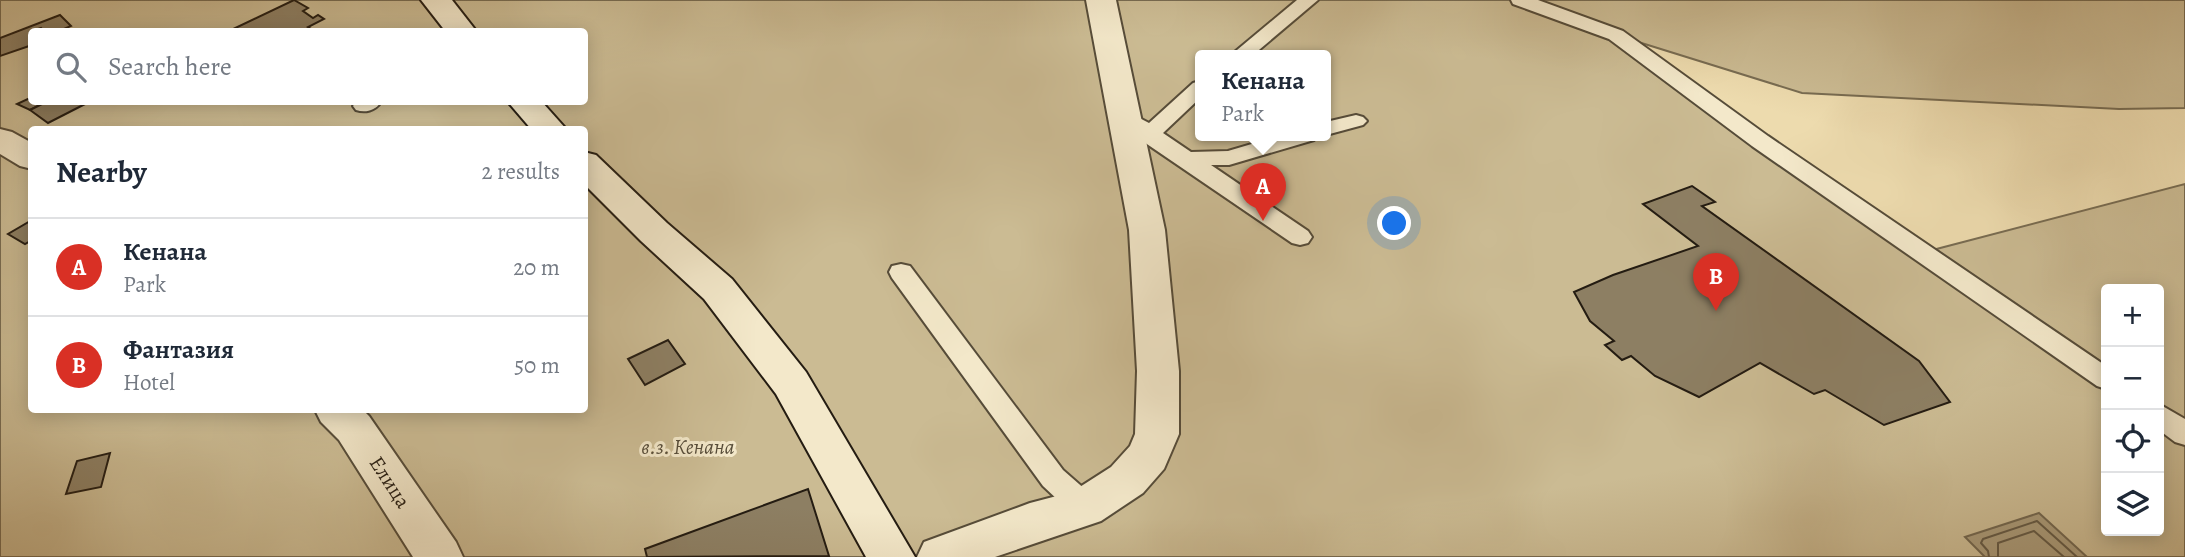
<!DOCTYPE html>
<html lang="en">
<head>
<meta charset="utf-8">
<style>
  :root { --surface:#fff; --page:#f2f2f3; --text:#1f2937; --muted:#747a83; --line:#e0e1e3; --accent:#d93025 }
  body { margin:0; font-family:Alegreya,serif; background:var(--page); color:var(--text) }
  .controls { position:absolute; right:21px; bottom:21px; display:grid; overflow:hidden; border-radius:7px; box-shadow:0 4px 18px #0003 }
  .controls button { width:63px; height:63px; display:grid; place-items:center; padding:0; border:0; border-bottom:2px solid var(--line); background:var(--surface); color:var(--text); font:35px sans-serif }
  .you { position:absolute; left:1395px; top:224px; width:24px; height:24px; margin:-18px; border:5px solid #fff; border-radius:50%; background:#1a73e8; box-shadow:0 0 0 10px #1a73e833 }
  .badge { display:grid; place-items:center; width:46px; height:46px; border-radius:50%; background:var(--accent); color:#fff; font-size:23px; font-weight:700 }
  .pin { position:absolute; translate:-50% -58px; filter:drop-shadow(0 2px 4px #0008) }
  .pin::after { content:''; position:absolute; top:37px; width:24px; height:21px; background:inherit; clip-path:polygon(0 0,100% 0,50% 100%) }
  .popup { position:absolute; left:1195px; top:50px; width:136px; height:91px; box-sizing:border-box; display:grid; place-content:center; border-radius:7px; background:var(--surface); filter:drop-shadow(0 2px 5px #0005); font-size:23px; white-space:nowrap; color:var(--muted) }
  .popup b { font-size:26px; color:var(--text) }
  .popup::after { content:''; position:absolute; left:50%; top:100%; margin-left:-14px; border:14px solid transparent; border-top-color:var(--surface) }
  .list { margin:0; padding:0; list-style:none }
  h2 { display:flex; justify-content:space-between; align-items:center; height:91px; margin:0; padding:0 28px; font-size:30px }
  h2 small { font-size:23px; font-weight:400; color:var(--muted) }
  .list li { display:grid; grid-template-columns:46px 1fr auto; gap:21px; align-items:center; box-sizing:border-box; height:98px; padding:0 28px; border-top:2px solid var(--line) }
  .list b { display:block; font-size:26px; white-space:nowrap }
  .list p { margin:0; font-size:23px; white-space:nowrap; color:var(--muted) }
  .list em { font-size:23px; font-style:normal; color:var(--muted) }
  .icon { flex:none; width:38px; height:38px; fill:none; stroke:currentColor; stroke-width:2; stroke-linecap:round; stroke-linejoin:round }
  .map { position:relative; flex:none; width:2185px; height:557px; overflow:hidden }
  .search { position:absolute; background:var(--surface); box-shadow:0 4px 18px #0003; left:28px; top:28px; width:560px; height:77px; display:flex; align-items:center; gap:18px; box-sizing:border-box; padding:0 24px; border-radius:7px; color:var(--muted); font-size:26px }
  .panel { position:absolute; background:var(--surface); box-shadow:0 4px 18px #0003; left:28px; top:126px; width:560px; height:287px; border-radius:7px }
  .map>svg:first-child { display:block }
  .green { fill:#cbbb93; stroke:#786c52; stroke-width:2; fill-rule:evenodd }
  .water { fill:#a99a79; stroke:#746850; stroke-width:2 }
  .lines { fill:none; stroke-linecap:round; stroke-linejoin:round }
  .shore { stroke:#665b46; stroke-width:2 }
  .building { fill:#8d7f63; stroke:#241c12; stroke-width:2 }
  .service-casing { stroke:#564c39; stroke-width:4 }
  .minor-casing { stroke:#564c39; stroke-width:4 }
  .secondary-casing { stroke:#241c12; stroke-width:4 }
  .service { fill:#f3e8ca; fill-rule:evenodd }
  .minor { fill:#f3e8ca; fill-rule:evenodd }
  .secondary { fill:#f3e8ca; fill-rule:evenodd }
  .labels { text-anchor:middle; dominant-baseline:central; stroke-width:6; stroke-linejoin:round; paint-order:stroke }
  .park-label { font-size:21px; font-style:italic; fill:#564c39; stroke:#f3e8ca }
  .street-label { font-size:21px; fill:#241c12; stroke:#f3e8ca }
</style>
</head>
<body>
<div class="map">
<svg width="2185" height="557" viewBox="0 0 2185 557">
  <rect width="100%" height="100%" fill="#eddbae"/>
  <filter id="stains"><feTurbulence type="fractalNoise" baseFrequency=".00286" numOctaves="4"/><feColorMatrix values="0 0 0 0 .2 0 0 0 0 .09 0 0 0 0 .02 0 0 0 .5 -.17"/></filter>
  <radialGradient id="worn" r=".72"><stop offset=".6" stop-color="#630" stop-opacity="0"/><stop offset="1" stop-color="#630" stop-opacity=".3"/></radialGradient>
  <!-- green -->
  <g class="green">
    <path d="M 0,0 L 2185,0 L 2185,108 L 2119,109 L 1802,93 L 1619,36 L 1760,141 L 2106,383 L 2106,531 L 2159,531 L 2159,420 L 2185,438 L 2185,557 L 0,557 ZM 32,32 L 584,32 L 584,102 L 32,102 ZM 1200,55 L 1326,55 L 1326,135 L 1200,135 ZM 32,130 L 584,130 L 584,410 L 32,410 Z"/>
    <polygon points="2185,184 2185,434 2159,415 2159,289 2106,289 2106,379 1925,252"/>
  </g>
  <!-- water -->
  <polygon class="water" points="2039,513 2087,557 1985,557 1965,537"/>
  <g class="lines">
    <!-- shore -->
    <g class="shore">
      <polyline points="1989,557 1988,551 1981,543 1983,539 2037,521 2077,557"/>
      <polyline points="1998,557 1998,543 2034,531 2064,557"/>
    </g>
  </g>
  <!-- building -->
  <g class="building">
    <polygon points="294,0 308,8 303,11 313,18 318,15 324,19 308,27 316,32 227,32"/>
    <polygon points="60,15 71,26 57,32 45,32 41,28 30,32 32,45 0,56 0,38"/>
    <polygon points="32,97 32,102 46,102 30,110 17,104"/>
    <polygon points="46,102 89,102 48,123 30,110"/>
    <polygon points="1692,186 1715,202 1702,206 1919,361 1950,402 1884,425 1825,390 1814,394 1760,363 1699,397 1655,376 1631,356 1622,360 1605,345 1614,341 1590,321 1574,292 1613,275 1698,246 1643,204"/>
    <polygon points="32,220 32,240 25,244 8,234"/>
    <polygon points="668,340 685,364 645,385 628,359"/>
    <polygon points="110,453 101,487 66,494 77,461"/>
    <polygon points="808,489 829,556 647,557 645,549"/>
  </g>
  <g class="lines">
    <!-- service casing -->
    <g class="service-casing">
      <g id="service">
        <polygon points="1297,0 1318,0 1253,55 1231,55"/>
        <polygon points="1511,0 1538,0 1623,31 1768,136 2106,366 2106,389 2097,386 1752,146 1609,39 1513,4"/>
        <polygon points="1200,81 1200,98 1163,133 1191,152 1228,151 1282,135 1317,135 1314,140 1229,165 1211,165 1308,231 1312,237 1308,243 1300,245 1292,243 1141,140 1113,116 1117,112 1124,110 1149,123 1193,83"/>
        <path d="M 356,102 L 381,102 C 375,111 365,113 356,110 L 353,106 Z"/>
        <polygon points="1356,115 1363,117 1367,121 1363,125 1326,135 1325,135 1326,122"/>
        <polygon points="901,264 910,266 1063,470 1095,498 1100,507 1095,516 1085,519 1075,516 1043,486 892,278 889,272 892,266"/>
        <polygon points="2159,404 2185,419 2185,445 2175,442 2159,430"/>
      </g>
    </g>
    <!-- minor casing -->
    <g class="minor-casing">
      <g id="minor">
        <polygon points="1086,0 1116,0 1165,230 1179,371 1179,434 1164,469 1143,493 1101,521 995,557 917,557 924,542 1030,503 1072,492 1111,467 1130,446 1135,434 1137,371 1129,230"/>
        <polygon points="0,129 12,132 32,143 32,169 20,166 0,154"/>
        <polygon points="315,410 363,410 369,416 456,542 463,557 413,557 339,440 321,422"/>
      </g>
    </g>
    <!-- secondary casing -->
    <g class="secondary-casing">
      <g id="secondary">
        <polygon points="421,0 452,0 477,32 446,32"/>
        <polygon points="508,102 542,102 567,130 532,130"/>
        <polygon points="584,152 596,155 667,223 732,279 806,372 915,557 866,557 776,394 704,299 641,241 584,184"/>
      </g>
    </g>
    <!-- service -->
    <use href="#service" class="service"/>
    <!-- minor -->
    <use href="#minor" class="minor"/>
    <!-- secondary -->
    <use href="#secondary" class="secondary"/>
  </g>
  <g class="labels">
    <!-- park labels -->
    <g class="park-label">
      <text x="688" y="447">в.з. Кенана</text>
    </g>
    <!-- street labels -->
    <g class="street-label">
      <text transform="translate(390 482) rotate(57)">Елица</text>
    </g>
  </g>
  <rect width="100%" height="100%" filter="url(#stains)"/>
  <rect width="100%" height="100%" fill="url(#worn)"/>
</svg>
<div class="controls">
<button>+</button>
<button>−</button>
<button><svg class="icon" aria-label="locate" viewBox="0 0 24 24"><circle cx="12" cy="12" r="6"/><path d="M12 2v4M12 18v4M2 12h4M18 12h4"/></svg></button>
<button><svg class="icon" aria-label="layers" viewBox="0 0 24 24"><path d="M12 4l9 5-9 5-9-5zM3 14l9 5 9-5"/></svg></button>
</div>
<div class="you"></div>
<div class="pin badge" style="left:1263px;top:221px">A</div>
<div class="popup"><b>Кенана</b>Park</div>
<div class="pin badge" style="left:1716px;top:311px">B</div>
<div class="search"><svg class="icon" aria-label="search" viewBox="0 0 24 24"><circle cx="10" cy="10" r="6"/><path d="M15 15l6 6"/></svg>Search here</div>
<section class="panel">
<h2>Nearby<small>2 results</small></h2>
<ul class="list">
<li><span class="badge">A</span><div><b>Кенана</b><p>Park</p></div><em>20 m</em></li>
<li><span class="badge">B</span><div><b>Фантазия</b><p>Hotel</p></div><em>50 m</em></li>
</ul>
</section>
</div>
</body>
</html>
